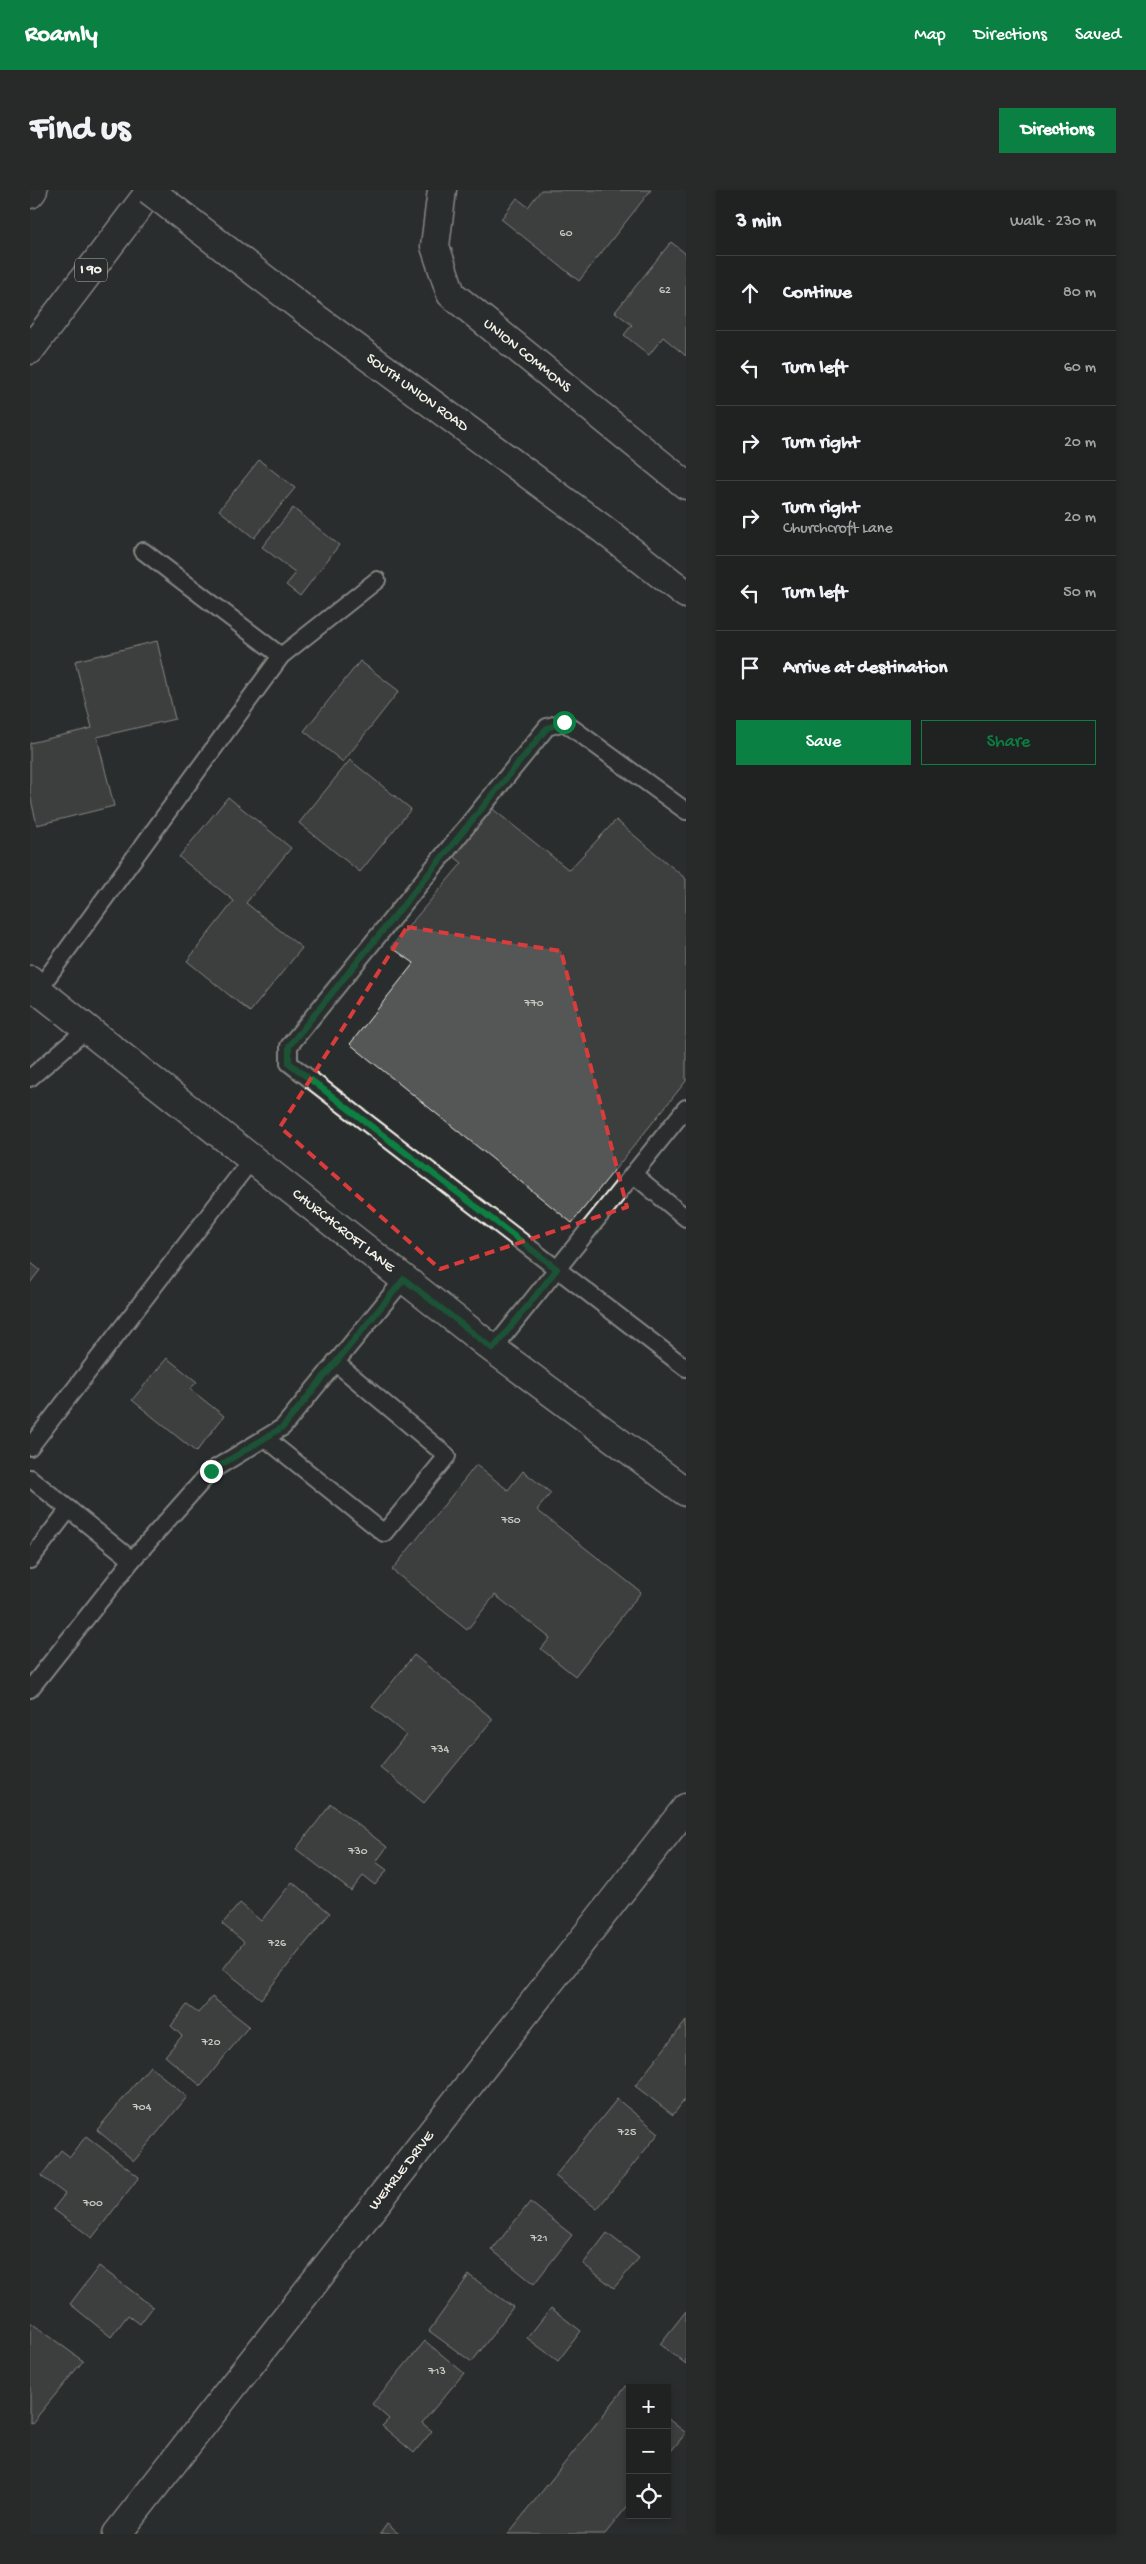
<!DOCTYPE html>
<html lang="en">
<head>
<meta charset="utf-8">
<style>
  :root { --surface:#202222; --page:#282a2a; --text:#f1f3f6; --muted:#a2a4a5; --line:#3d3f40; --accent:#0b8043 }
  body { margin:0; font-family:"Gochi Hand",sans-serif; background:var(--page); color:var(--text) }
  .controls { position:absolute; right:15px; bottom:15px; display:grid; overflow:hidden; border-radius:0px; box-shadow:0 2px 8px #0003 }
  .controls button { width:45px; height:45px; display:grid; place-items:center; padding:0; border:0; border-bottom:1px solid var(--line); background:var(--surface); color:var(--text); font:25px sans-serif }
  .stop { position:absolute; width:15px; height:15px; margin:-11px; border:4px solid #0b8043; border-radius:50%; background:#fff }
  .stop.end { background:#0b8043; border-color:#fff; box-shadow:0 1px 5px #0008 }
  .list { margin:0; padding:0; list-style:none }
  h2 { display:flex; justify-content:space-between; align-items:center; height:65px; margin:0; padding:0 20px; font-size:21px }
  h2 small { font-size:16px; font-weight:400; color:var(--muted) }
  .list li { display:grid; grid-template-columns:32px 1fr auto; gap:15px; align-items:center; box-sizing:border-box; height:75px; padding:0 20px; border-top:1px solid var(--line) }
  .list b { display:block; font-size:19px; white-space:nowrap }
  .list p { margin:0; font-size:16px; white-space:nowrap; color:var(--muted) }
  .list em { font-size:16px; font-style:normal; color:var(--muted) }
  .actions { display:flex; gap:10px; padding:15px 20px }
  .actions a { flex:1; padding:11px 0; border:1px solid var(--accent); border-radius:0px; text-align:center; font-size:18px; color:var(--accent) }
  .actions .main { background:var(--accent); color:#fff }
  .icon { flex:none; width:28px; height:28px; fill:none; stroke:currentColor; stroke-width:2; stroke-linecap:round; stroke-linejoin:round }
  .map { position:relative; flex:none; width:656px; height:2344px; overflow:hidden; border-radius:0px }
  header { display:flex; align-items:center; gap:30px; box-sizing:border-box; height:70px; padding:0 25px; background:var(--accent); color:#fff }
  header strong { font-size:24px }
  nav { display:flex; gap:28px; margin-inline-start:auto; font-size:18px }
  .intro { display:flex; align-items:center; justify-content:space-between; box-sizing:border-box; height:120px; padding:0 30px }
  h1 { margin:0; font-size:35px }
  .button { padding:12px 22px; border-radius:0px; background:var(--accent); color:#fff; font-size:18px; font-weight:700 }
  main { display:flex; gap:30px; padding:0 30px }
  aside { flex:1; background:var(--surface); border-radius:0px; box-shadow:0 2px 8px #0003 }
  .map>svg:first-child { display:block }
  .building { fill:#555756; stroke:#f4f1e8 }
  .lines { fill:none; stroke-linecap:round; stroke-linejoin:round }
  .service-casing { stroke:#f4f1e8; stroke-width:20 }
  .minor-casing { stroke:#f4f1e8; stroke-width:31 }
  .tertiary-casing { stroke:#f4f1e8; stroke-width:31 }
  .secondary-casing { stroke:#f4f1e8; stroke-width:31 }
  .motorway-casing { stroke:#f4f1e8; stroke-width:31 }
  .service { stroke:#2a2d2e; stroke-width:16 }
  .minor { stroke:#2a2d2e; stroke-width:28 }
  .tertiary { stroke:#2a2d2e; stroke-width:28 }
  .secondary { stroke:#2a2d2e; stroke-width:28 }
  .motorway { stroke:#2a2d2e; stroke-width:28 }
  .secondary-bridge-casing { stroke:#f4f1e8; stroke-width:31; stroke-linecap:butt }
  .secondary-bridge { stroke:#2a2d2e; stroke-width:28 }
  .route { stroke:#0b8043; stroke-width:6 }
  .marked { fill:none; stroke:#d93c3b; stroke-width:4; stroke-dasharray:10 6; stroke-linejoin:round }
  .labels { text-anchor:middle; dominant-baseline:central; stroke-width:4; stroke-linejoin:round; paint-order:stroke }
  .number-label { font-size:12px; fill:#cccac4 }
  .shield { fill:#2a2d2e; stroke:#b7b6b0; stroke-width:1 }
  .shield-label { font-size:14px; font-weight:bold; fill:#f4f1e8 }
  .street-label { font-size:15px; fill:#f4f1e8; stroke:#2a2d2e }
</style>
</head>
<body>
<header>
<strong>Roamly</strong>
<nav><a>Map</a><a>Directions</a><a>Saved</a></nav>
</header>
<div class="intro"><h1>Find us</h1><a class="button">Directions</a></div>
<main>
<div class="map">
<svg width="656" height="2344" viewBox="0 0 656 2344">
  <rect width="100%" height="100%" fill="#2a2d2e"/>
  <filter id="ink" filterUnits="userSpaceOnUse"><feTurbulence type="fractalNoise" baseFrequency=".02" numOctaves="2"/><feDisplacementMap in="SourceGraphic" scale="10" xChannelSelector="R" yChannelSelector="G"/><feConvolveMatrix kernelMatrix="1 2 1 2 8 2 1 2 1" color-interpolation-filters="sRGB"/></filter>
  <g filter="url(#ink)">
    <!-- building -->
    <g class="building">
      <polygon points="511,0 621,0 549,91 471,29 487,8 498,17"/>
      <polygon points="641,52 656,64 656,166 633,147 619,165 594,145 602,135 585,122"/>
      <polygon points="229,270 265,298 224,348 189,320"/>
      <polygon points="263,318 309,355 270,406 256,395 266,383 232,357"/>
      <polygon points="127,451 145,529 67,547 84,616 7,635 0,605 0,553 62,538 45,471"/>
      <polygon points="330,471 369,501 313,572 274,541"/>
      <polygon points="320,570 381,619 330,682 269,633"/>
      <polygon points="198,607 261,658 216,713 272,758 220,822 157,771 204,711 149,667"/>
      <polygon points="459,616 539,680 586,630 656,689 656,891 542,1033 320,854 384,773 361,757 432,673 417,661"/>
      <polygon points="0,1072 10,1080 0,1093"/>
      <polygon points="137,1168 167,1192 160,1199 194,1226 166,1262 102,1210"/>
      <polygon points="446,1275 478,1300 493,1281 521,1303 507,1320 611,1402 545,1486 511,1459 520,1448 465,1405 437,1440 362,1380"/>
      <polygon points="384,1465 463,1529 394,1613 350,1577 376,1545 342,1517"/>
      <polygon points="301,1614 357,1657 346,1672 357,1680 345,1695 333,1686 321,1701 266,1659"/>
      <polygon points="262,1692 300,1723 231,1809 193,1779 214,1752 192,1734 210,1713 231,1731"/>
      <polygon points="182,1807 219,1836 171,1896 135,1866 152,1846 141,1836 157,1815 168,1823"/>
      <polygon points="656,1831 656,1908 643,1925 605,1896"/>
      <polygon points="120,1876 157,1907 104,1971 67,1940"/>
      <polygon points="587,1909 629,1943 567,2019 525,1986"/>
      <polygon points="56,1946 109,1987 62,2048 23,2019 35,2004 11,1986 31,1960 40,1967"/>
      <polygon points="500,2012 542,2045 504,2094 462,2060"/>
      <polygon points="577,2043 609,2068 584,2098 553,2074"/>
      <polygon points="69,2076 123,2117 110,2134 98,2125 81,2147 40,2114"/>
      <polygon points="439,2085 483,2117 442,2172 399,2141"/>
      <polygon points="521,2118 551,2141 528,2171 497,2148"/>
      <polygon points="656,2121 656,2174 630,2154"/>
      <polygon points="0,2132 53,2171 2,2233 0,2232"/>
      <polygon points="395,2151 434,2183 392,2233 402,2241 384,2263 352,2236 359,2229 342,2214"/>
      <polygon points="597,2195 600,2198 600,2313 575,2344 478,2344"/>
      <polygon points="637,2228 656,2243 637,2266"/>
      <polygon points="357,2334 369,2344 350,2344"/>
    </g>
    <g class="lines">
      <!-- service casing -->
      <g class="service-casing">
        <g id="service">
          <polyline points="113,361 251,466"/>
          <polyline points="656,621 534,532 517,537 259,856 259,873 656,1178"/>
          <polyline points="8,800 251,466 347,390"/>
          <polyline points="0,888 57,839"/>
          <polyline points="603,984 656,1028"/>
          <polyline points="463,1159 656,918"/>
          <polyline points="235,1248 354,1343 417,1266 305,1172"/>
          <polyline points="0,1257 222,969"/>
          <polyline points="0,1288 102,1370 181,1281 253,1237 374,1089"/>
          <polyline points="0,1370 39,1319"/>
          <polyline points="0,1499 102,1370"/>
        </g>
      </g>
      <!-- minor casing -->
      <g class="minor-casing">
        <g id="minor">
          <polyline points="412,0 405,56 421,104 656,295"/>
          <polyline points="0,790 8,800 57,839 463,1159 656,1302"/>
        </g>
      </g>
      <!-- tertiary casing -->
      <g class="tertiary-casing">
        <polyline id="tertiary" points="87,2344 656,1618"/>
      </g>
      <!-- secondary casing -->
      <g class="secondary-casing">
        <polyline id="secondary" points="276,121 570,337 656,404"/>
      </g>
      <!-- motorway casing -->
      <g class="motorway-casing">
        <g id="motorway">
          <polyline points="0,4 3,0"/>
          <polyline points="0,160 121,0"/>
        </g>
      </g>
      <!-- service -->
      <use href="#service" class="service"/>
      <!-- minor -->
      <use href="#minor" class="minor"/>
      <!-- tertiary -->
      <use href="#tertiary" class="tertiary"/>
      <!-- secondary -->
      <use href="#secondary" class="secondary"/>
      <!-- motorway -->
      <use href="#motorway" class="motorway"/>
      <!-- secondary-bridge casing -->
      <g class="secondary-bridge-casing">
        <polyline id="secondary-bridge" points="119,0 276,121"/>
      </g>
      <!-- secondary-bridge -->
      <use href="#secondary-bridge" class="secondary-bridge"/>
    </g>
  </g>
  <g class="lines" filter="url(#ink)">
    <!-- route -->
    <polyline class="route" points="181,1281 253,1237 374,1089 463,1159 527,1079 259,873 259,856 517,538 534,532"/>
  </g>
  <!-- marked area -->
  <path d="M0 0H656V2344H0ZM 377,737 L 531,761 L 597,1017 L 410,1079 L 250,937 Z" fill="#2a2d2e" fill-opacity=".55" fill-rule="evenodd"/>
  <path class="marked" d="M 377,737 L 531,761 L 597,1017 L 410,1079 L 250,937 Z"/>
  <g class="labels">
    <!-- number labels -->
    <g class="number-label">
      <text x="536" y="44">60</text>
      <text x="635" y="101">62</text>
      <text x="504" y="814">770</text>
      <text x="481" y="1331">750</text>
      <text x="410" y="1560">734</text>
      <text x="328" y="1662">730</text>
      <text x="247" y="1754">726</text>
      <text x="181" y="1853">720</text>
      <text x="112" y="1918">704</text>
      <text x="597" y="1943">725</text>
      <text x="63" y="2014">700</text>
      <text x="509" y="2049">721</text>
      <text x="407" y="2182">713</text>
    </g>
    <!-- shield labels -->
    <rect class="shield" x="45" y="68.5" width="32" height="23" rx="4"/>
    <g class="shield-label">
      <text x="61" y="80">I 90</text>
    </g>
    <!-- street labels -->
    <g class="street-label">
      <text transform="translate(497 166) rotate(39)">UNION COMMONS</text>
      <text transform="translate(387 203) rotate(36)">SOUTH UNION ROAD</text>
      <text transform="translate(313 1041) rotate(38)">CHURCHCROFT LANE</text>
      <text transform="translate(372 1981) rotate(-52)">WEHRLE DRIVE</text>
    </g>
  </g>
</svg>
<div class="controls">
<button>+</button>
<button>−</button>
<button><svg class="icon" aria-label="locate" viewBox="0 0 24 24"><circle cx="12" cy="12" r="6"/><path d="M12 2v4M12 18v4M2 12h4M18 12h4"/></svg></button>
</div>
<div class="stop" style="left:534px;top:532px"></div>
<div class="stop end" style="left:181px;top:1281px"></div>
</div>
<aside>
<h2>3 min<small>Walk · 230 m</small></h2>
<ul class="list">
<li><svg class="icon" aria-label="ahead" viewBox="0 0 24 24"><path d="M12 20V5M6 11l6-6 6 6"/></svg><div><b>Continue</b></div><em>80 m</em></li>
<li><svg class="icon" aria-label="left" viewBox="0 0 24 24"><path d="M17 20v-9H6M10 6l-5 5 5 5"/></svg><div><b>Turn left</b></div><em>60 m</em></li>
<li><svg class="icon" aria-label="right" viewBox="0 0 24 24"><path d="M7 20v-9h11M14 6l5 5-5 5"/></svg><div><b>Turn right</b></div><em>20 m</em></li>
<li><svg class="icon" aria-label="right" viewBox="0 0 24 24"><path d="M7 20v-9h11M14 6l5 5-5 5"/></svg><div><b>Turn right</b><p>Churchcroft Lane</p></div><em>20 m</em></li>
<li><svg class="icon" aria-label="left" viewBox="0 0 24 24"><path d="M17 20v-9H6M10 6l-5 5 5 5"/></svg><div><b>Turn left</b></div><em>50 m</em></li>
<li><svg class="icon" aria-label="arrive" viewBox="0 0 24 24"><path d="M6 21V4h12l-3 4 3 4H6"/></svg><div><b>Arrive at destination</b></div></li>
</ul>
<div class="actions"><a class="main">Save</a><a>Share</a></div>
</aside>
</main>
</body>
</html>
